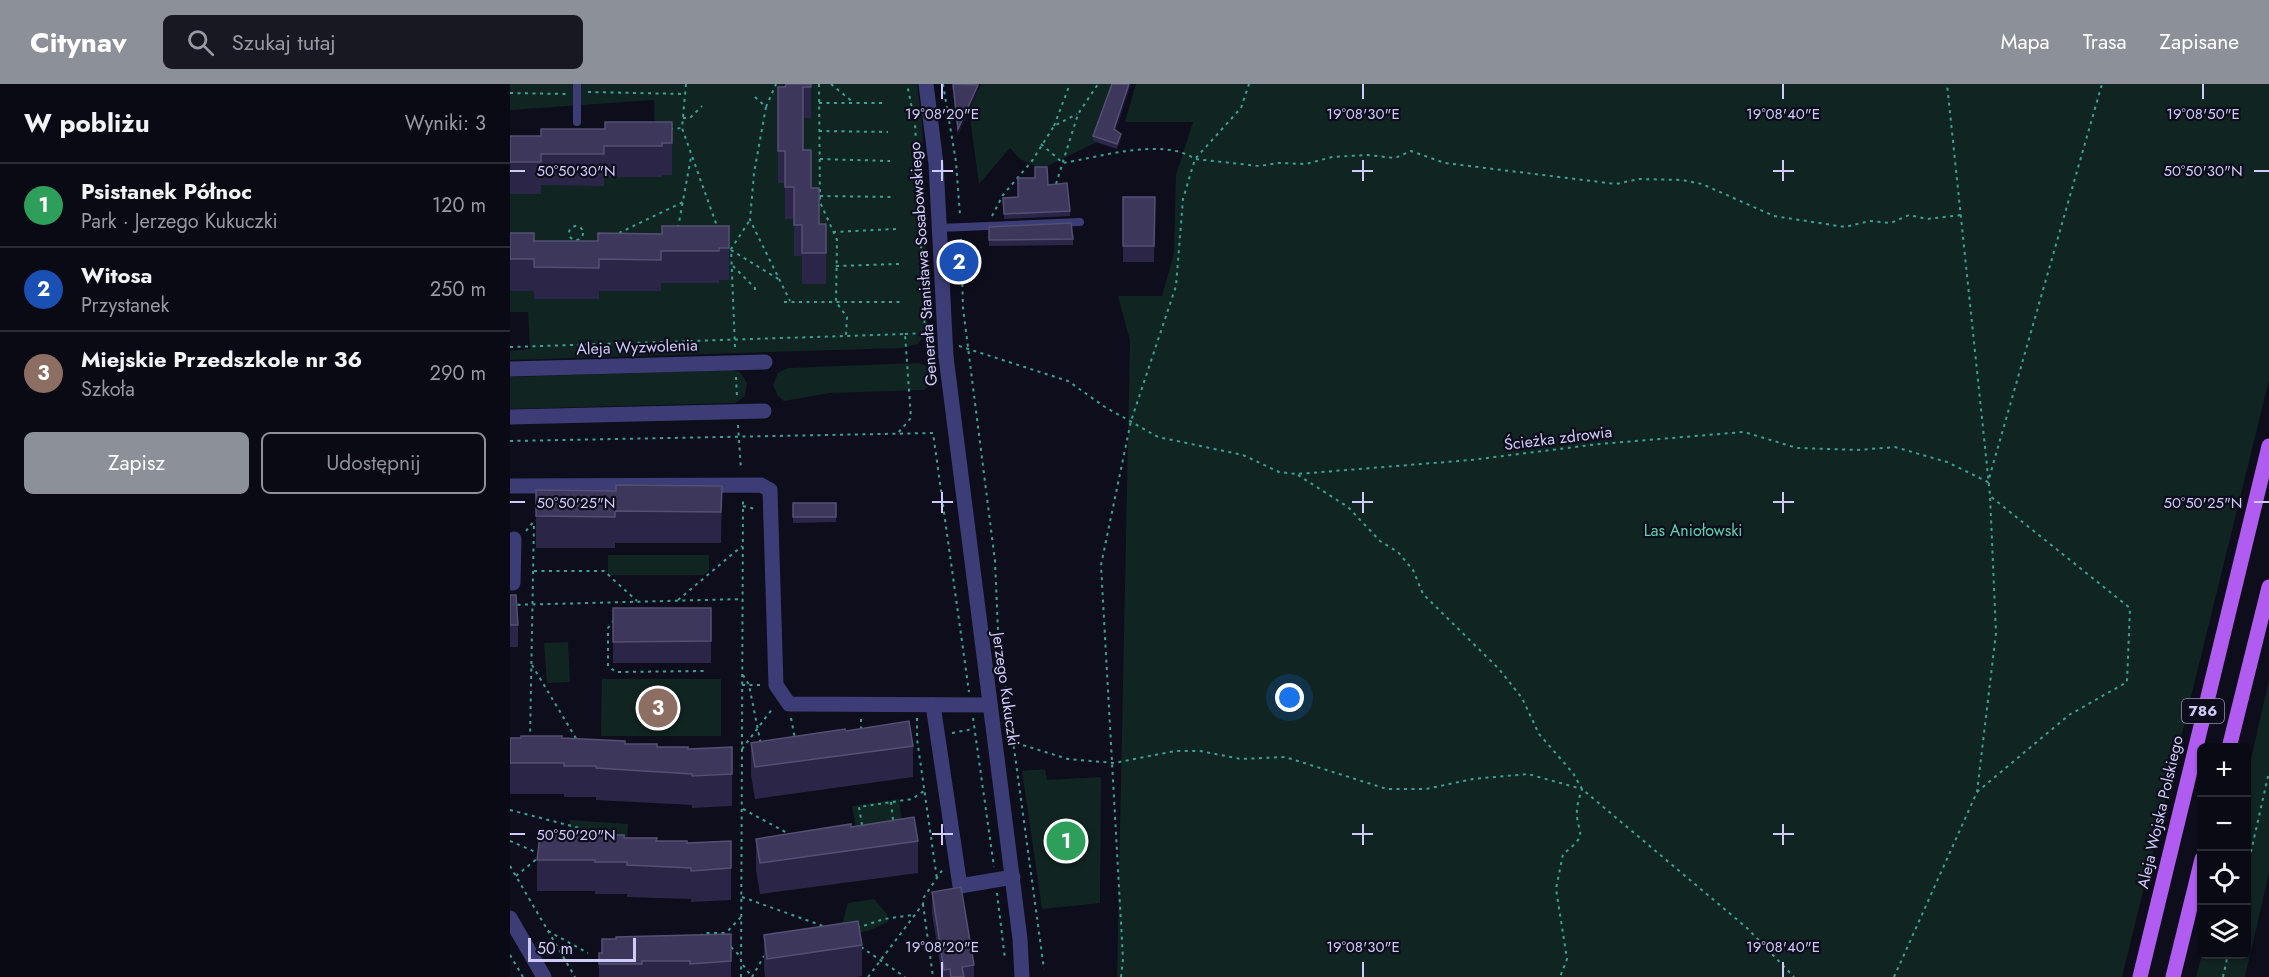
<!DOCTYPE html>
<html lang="pl">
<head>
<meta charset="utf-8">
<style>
  :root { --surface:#0a0a14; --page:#181822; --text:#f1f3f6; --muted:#999aa0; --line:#2a2b34; --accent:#8c9099 }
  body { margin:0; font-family:Jost,sans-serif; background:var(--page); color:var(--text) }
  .controls { position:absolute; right:18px; bottom:18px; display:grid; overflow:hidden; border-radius:9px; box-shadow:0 2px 4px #0004 }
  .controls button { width:54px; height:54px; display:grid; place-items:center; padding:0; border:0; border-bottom:2px solid var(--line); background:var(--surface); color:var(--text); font:30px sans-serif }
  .scale { position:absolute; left:18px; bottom:15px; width:108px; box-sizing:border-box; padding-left:6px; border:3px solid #cecbfa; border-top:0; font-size:16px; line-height:21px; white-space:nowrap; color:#cecbfa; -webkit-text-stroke:4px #0e0d1b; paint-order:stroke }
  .you { position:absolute; left:780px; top:614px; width:21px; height:21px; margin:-15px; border:4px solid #fff; border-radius:50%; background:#1a73e8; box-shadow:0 0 0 9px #1a73e833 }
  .badge { display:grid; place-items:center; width:39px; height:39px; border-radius:50%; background:var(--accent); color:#fff; font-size:20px; font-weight:700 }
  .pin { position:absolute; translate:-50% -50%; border:3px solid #fff; box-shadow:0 2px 6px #0006 }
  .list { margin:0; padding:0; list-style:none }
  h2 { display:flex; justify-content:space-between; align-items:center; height:78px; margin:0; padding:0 24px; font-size:26px }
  h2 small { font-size:20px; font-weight:400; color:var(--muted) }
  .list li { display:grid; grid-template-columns:39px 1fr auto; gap:18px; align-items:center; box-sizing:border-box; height:84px; padding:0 24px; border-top:2px solid var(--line) }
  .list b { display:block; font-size:22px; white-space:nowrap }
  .list p { margin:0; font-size:20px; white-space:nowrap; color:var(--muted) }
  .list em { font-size:20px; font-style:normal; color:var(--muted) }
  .actions { display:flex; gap:12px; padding:18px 24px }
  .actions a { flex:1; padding:14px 0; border:2px solid var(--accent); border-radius:9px; text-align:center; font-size:21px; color:var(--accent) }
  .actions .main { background:var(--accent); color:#fff }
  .icon { flex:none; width:33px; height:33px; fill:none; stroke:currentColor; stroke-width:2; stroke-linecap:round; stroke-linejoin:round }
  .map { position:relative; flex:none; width:1759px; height:893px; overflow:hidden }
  header { display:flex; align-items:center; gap:36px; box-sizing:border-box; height:84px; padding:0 30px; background:var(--accent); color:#fff }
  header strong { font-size:28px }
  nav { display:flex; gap:33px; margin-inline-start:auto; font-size:21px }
  .search { width:420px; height:54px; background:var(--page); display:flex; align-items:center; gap:15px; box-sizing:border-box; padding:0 21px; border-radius:9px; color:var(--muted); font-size:22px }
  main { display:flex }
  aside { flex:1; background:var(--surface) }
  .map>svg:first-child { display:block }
  .green { fill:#102422 }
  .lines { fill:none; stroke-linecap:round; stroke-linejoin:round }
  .path { stroke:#37a395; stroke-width:2; stroke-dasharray:3 4.5; stroke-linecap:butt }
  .service { stroke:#3c3d76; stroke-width:8 }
  .minor { stroke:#3c3d76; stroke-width:15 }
  .tertiary { stroke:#3c3d76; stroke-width:15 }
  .primary { stroke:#b05cf0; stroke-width:15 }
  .wall { fill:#2b2647 }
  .shaded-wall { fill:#18152e }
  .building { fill:#3d385b; stroke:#544f74; stroke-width:1.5 }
  .ticks { fill:none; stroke:#cecbfa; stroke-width:2 }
  .labels { text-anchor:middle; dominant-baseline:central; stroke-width:4.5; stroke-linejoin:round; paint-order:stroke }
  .shield { fill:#0e0d1b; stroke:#9492b7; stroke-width:1.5 }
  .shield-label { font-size:15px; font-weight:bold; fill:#cecbfa }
  .street-label { font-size:16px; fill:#cecbfa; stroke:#0e0d1b }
  .park-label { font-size:16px; fill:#5fd2af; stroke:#0e0d1b }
  .ticks-label { font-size:15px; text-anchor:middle; fill:#cecbfa; stroke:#0e0d1b; stroke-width:4.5; stroke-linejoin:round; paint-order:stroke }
</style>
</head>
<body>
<header>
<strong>Citynav</strong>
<div class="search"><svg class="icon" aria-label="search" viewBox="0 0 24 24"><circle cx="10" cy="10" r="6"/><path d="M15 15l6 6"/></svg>Szukaj tutaj</div>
<nav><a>Mapa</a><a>Trasa</a><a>Zapisane</a></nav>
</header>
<main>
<aside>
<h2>W pobliżu<small>Wyniki: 3</small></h2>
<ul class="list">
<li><span class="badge" style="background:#2e9e5b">1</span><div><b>Psistanek Północ</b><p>Park · Jerzego Kukuczki</p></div><em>120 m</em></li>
<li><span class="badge" style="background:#1a4fb4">2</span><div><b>Witosa</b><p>Przystanek</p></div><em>250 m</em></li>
<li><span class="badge" style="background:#8d6e63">3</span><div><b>Miejskie Przedszkole nr 36</b><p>Szkoła</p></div><em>290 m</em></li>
</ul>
<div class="actions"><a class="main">Zapisz</a><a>Udostępnij</a></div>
</aside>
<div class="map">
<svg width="1759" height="893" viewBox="0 0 1759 893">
  <rect width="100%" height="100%" fill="#0e0d1b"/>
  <!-- green -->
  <g class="green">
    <polygon points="0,0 407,0 412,37 415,109 417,249 408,260 392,264 0,276 0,267 20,265 18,228 0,228 0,56 145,43 144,16 0,26"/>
    <polygon points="471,0 604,0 587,58 531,85 510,75 500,64 469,100 459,27"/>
    <polygon points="626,0 1759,0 1759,296 1612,893 607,893 620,257 608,212 652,212 664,169 666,91 683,38 615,38"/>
    <polygon points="409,279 419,283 423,292 421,301 414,306 320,309 274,317 268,312 263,301 268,289 278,284"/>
    <polygon points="222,286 230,288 237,299 235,312 225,319 0,325 0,293"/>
    <polygon points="98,471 199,471 199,486 193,491 98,491"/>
    <polygon points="58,558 60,598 37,599 34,559"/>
    <polygon points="92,595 211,595 211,652 91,652"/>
    <polygon points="1759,596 1759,789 1735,893 1686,893 1692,871 1736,870 1737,692"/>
    <polygon points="535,685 537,696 591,693 590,819 532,825 512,687"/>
    <polygon points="389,715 392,738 346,745 342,722"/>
    <polygon points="60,736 118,740 116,770 58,766"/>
    <polygon points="364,815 377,830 378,838 358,847 340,850 331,844 338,819"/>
  </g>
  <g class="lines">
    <!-- path -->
    <g class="path">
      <polyline points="176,0 172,44 208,145"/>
      <polyline points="309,0 310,118 327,156 326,218 337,233 336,251"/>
      <polyline points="321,0 344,19"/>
      <polyline points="433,0 446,78 450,131"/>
      <polyline points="78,8 176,10"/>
      <polyline points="0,9 57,10"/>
      <polyline points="245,13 256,23 266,0"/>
      <polyline points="309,19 375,19"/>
      <polyline points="256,23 244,89 240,136 280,217"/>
      <polyline points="173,34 180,34 192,22"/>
      <polyline points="544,42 560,0"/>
      <polyline points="160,45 172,44"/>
      <polyline points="309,47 378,48"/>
      <path d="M 531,60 L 553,79 C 590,73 653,53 685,75 L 749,82 L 768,79 L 796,80 L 822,73 L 857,71 L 885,74 L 901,67 L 935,79 L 1106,100 L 1129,95 L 1172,96 L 1192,100 L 1264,132 L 1335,143 L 1360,137 L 1381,139 L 1399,131 L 1417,135 L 1451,131"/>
      <polyline points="310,75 380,77"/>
      <polyline points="546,100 568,30 588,0"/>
      <polyline points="310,112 383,113"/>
      <polyline points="482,132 493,111 522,77 544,42 567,30"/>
      <circle cx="66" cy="149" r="7"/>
      <polyline points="168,144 181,73"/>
      <polyline points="323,148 386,145"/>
      <polyline points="109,149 173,118"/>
      <polyline points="451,155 453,224 485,477 488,546 534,885"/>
      <polyline points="221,166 270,196"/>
      <polyline points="223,182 245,204 245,208"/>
      <polyline points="326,182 389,180"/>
      <polyline points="274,218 392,218"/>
      <polyline points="395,250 415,249 405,39 397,0"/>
      <polyline points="449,262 558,297 595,323 648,353 733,371 769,388 787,390 961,376 1089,360 1234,348 1287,364 1348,366 1385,363 1437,378 1478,398 1592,0"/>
      <polyline points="0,263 395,250 401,334 387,350"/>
      <polyline points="225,263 221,165 240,136"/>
      <polyline points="226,293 227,314"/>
      <polyline points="228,341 231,386"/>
      <polyline points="0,357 423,349 459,608"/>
      <polyline points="788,391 838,423 870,457 888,468 903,486 913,510 989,585 1012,614 1029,650 1063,689 1072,705 1237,844 1284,893"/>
      <polyline points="233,422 245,425"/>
      <polyline points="16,447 24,437"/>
      <polyline points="24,487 94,487 127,517"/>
      <polyline points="168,516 232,462"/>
      <polyline points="0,521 233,515"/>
      <polyline points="104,536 98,544 98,582 106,588 195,587"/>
      <polyline points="22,581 67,656"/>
      <polyline points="233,591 239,601 251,661"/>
      <polyline points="232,601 251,601"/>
      <polyline points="281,634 285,655"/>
      <polyline points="407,634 407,655 427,795"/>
      <polyline points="463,634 484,783"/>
      <polyline points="351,635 351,647"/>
      <polyline points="442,649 463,645"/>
      <polyline points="20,655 24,438"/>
      <path d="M 506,659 L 558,675 L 604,679 L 665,667 L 690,667 L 731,675 L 775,673 L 877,705 L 916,705 L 963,695 L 1018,690 L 1072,705 C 1070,711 1068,718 1067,724 C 1065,750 1082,748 1053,770 L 1046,805 L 1057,875 L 1050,893"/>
      <polyline points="232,665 263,624"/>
      <polyline points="1467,708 1559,631 1617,598 1620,524 1480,412"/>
      <polyline points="381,718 383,736"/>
      <polyline points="233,725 281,751"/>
      <polyline points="0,726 77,746 83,751"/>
      <polyline points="352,741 349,723 402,715 414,707"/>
      <polyline points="0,757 28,769"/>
      <polyline points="0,782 65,893"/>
      <polyline points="1736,790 1759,688"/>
      <polyline points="6,792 29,773"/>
      <polyline points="487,809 495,875"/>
      <polyline points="232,813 313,842"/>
      <polyline points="413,820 423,893"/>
      <polyline points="347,844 374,835 403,831"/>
      <polyline points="38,847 78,869"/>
      <polyline points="190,852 194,849 216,849"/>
      <polyline points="216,853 216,849 232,832"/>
      <polyline points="221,863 231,873"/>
      <polyline points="351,863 395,893"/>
      <polyline points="0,871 13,893"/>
      <polyline points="233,881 242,893"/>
      <polyline points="231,893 233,416"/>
      <polyline points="242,893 254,872"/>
      <polyline points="358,893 413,820 414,813 433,785"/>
      <polyline points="611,893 613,875 591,481 621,337 666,202 673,115 685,75 731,24 739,0"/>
      <polyline points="1384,893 1467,708 1486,549 1480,411 1437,0"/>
      <polyline points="1713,893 1718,870"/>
    </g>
    <!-- service -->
    <g class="service">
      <polyline points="67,0 67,38"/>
      <polyline points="429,144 570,138"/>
    </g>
    <!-- minor -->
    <g class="minor">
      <polyline points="436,273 510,855 512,893"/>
      <polyline points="0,402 251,401 260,406 266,601 279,620 480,621"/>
      <polyline points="3,499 4,455"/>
      <polyline points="423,621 450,802 503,793"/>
      <polyline points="0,834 34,893"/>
    </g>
    <!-- tertiary -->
    <g class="tertiary">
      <polyline points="416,0 426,80 436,273"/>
      <polyline points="0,285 255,278"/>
      <polyline points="0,333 254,327"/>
    </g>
    <!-- primary -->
    <g class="primary">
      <polyline points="1719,664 1759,503"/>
      <polyline points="1630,893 1759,362"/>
      <polyline points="1663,893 1692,775"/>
    </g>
  </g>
  <!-- wall -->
  <g class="wall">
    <polygon points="301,0 301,34 293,34 293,66 309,140 316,140 316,200 292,200 292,172 284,172 284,135 275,135 275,99 268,99 268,3"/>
    <polygon points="442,0 466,0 468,6 448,51"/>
    <polygon points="621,0 606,46 611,55 607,65 583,57 583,52"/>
    <polygon points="162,38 162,91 152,91 152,93 94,93 94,102 31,101 31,110 0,110 0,52 31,52"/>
    <polygon points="538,101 560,127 560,132 494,135 493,114 508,113"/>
    <polygon points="613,113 645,130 644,178 613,178"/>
    <polygon points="219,142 219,196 209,196 209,199 151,199 151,207 89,207 89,215 24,215 24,207 0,207 0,149 24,157 88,157"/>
    <polygon points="479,143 563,155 563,161 479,162"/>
    <polygon points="212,402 211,459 105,459 105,464 26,464 26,406 106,407"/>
    <polygon points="283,419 326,419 326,438 283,439"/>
    <polygon points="0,511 8,541 8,563 0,563"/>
    <rect x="103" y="524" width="98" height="55"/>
    <polygon points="336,647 403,662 403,693 245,715 241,691 241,659"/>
    <polygon points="0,654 52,654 178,665 222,663 222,722 182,724 182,721 86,716 86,713 54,713 54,710 0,710"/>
    <polygon points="341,743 408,757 408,789 250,810 246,786 246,755"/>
    <polygon points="83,751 177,759 221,757 221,816 181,818 181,815 117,813 117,810 85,810 85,807 27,807 27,776"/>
    <polygon points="422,808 464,881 464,893 432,893 422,829"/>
    <polygon points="221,850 221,893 89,893 89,869 92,869 106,855"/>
    <polygon points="254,851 352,861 352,892 347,893 255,893 254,883"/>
  </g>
  <!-- shaded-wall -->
  <g class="shaded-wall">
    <polygon points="619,0 621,0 604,51 604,45"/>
    <polygon points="468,1 468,6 448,51 448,45"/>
    <polygon points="611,50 611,55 607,65 607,60"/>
  </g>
  <!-- building -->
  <g class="building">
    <polygon points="276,0 301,0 301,3 293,3 293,66 301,66 301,104 309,104 309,140 316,140 316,169 292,169 292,141 284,141 284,103 275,103 275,67 268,67 268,3 275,3"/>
    <polygon points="443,0 468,1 448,45"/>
    <polygon points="602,0 619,0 604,45 611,50 607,60 583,52"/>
    <polygon points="95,38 162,38 162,59 152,59 152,62 94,62 94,70 31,70 31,78 0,78 0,52 31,52 31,45 95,45"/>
    <polygon points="525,83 537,83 538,101 557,99 560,127 494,130 493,114 508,113 508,94 525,94"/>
    <polygon points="613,113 645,113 644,162 613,162"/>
    <polygon points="561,139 563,155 479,156 479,143"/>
    <polygon points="152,142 219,142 219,164 209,164 209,167 151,167 151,176 89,175 89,184 24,183 24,175 0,175 0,149 24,149 24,157 88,157 88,149 152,150"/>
    <polygon points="106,401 212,402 211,428 105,427 105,433 26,432 26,406 106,407"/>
    <rect x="283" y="419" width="43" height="14"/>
    <polygon points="0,511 6,511 8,541 0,541"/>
    <polygon points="103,524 201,524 201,557 103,558"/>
    <polygon points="399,637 403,662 245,683 241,659 335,645 336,647"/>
    <polygon points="11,652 52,652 52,654 115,657 115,660 147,660 147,663 178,663 178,665 222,663 222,690 182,692 182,690 86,684 86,682 54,682 54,679 0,679 0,654 11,654"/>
    <polygon points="404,733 408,757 250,779 246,755 341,740 341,743"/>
    <polygon points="83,749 83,751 114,751 114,754 147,754 146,757 177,757 177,759 221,757 221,784 181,787 181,784 117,781 117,778 85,778 85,776 27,776 30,751"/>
    <polygon points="451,803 464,881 452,883 454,893 441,893 440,885 434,886 422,808"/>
    <polygon points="348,837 352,861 257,875 254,851"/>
    <polygon points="221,850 221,877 180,880 180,877 132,877 132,880 89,880 89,869 92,869 92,855 106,855 106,853"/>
  </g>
  <!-- ticks -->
  <path class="ticks" d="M 432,0 L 432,15M 853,0 L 853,15M 1273,0 L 1273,15M 1693,0 L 1693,15M 432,76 L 432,97M 853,76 L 853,97M 1273,76 L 1273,97M 0,87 L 15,87M 422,87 L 443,87M 842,87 L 863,87M 1263,87 L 1284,87M 1744,87 L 1759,87M 432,408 L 432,429M 853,408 L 853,429M 1273,408 L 1273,429M 0,418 L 15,418M 422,418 L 443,418M 842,418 L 863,418M 1263,418 L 1284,418M 1744,418 L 1759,418M 432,740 L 432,761M 853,740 L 853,761M 1273,740 L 1273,761M 0,750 L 15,750M 422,750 L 443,750M 842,750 L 863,750M 1263,750 L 1284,750M 432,878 L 432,893M 853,878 L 853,893M 1273,878 L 1273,893"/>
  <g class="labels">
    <!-- shield labels -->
    <rect class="shield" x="1672" y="615" width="42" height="24" rx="4.5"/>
    <g class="shield-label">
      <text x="1693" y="627">786</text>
    </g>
    <!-- street labels -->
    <g class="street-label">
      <text transform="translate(413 180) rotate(-94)">Generała Stanisława Sosabowskiego</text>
      <text transform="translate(127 263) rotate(-2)">Aleja Wyzwolenia</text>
      <text transform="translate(1048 354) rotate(-7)">Ścieżka zdrowia</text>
      <text transform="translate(496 605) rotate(82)">Jerzego Kukuczki</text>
      <text transform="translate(1650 728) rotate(-77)">Aleja Wojska Polskiego</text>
    </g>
    <!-- park labels -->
    <g class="park-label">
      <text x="1183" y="446">Las Aniołowski</text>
    </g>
  </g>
  <g class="ticks-label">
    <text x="432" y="35">19°08'20"E</text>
    <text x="853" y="35">19°08'30"E</text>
    <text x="1273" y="35">19°08'40"E</text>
    <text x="1693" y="35">19°08'50"E</text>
    <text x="66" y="92">50°50'30"N</text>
    <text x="1693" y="92">50°50'30"N</text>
    <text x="66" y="424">50°50'25"N</text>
    <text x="1693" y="424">50°50'25"N</text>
    <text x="66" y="756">50°50'20"N</text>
    <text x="432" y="868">19°08'20"E</text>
    <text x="853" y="868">19°08'30"E</text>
    <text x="1273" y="868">19°08'40"E</text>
  </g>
</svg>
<div class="controls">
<button>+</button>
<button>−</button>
<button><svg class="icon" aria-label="locate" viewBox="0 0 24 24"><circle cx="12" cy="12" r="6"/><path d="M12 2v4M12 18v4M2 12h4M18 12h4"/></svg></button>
<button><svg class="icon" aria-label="layers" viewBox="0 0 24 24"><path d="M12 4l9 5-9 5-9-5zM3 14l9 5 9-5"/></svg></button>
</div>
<div class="scale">50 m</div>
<div class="you"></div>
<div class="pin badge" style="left:556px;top:757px;background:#2e9e5b">1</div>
<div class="pin badge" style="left:449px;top:178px;background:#1a4fb4">2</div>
<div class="pin badge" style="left:148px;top:624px;background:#8d6e63">3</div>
</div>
</main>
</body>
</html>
